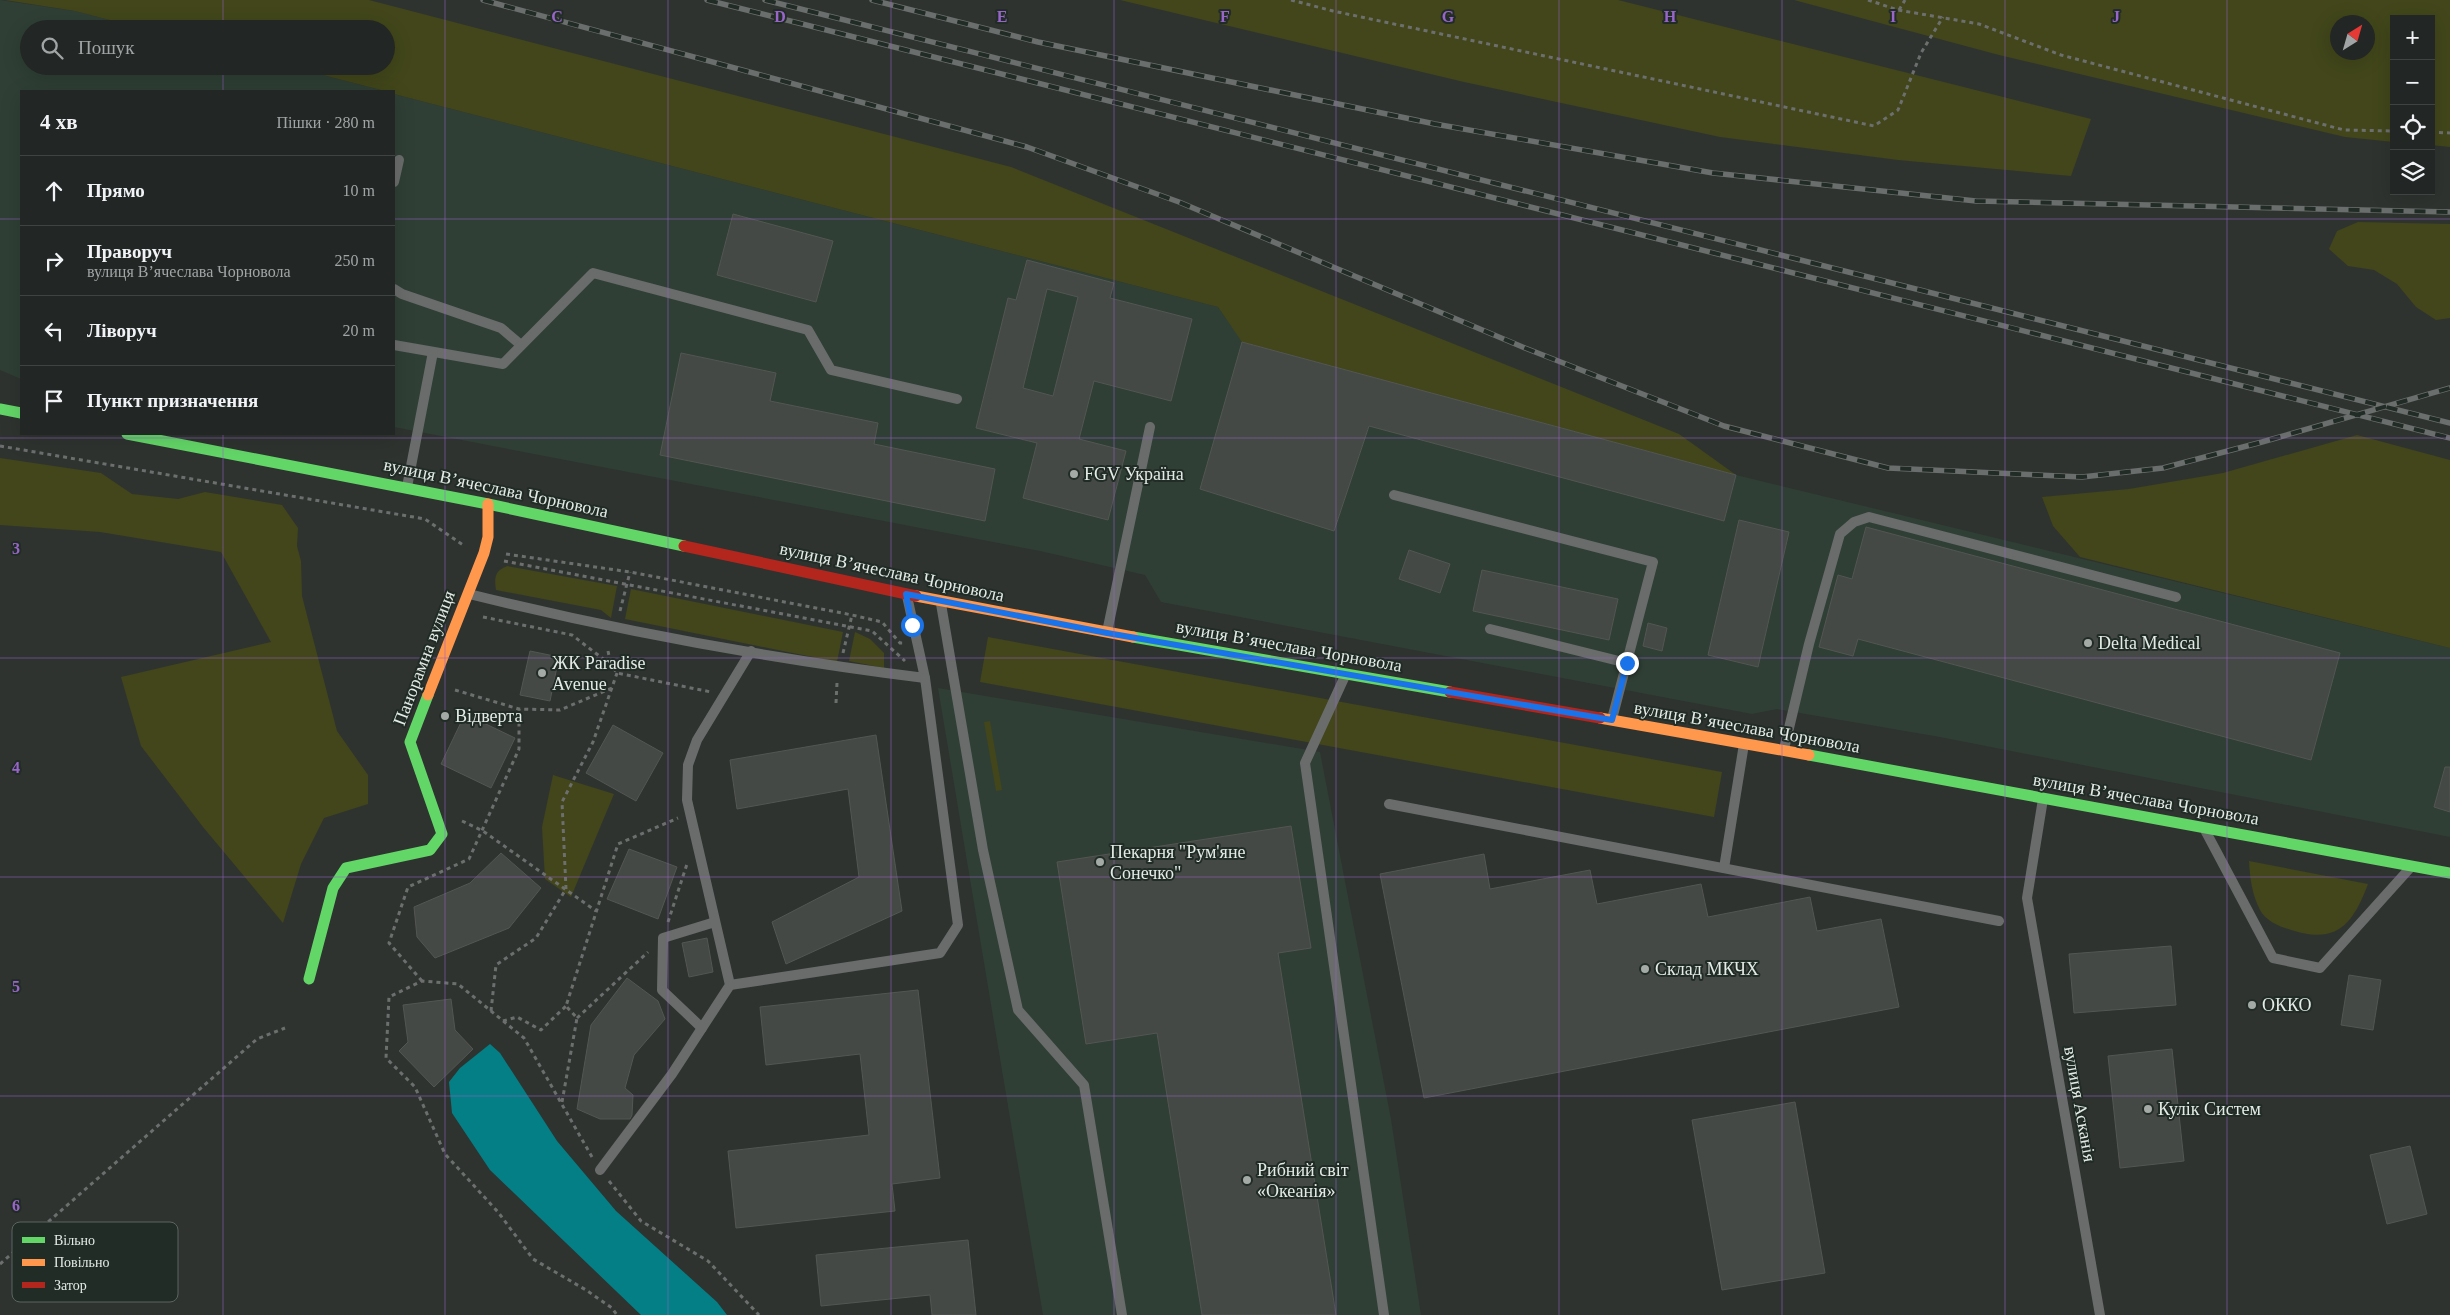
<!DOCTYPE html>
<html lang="uk">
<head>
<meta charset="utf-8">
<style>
  :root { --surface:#222624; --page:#2a2e2c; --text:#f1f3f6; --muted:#a2a5a6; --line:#3f4341 }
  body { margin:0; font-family:"Times New Roman",serif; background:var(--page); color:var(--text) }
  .controls { position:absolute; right:15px; top:15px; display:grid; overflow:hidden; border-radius:0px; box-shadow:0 5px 20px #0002 }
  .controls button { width:45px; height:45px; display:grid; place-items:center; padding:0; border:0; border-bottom:1px solid var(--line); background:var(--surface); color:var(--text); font:25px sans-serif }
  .compass { position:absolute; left:2330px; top:15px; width:45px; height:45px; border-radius:50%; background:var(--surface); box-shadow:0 5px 20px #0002; rotate:37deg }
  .stop { position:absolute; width:15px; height:15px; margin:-11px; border:4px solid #1a73e8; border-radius:50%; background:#fff }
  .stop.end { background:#1a73e8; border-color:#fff; box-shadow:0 1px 5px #0008 }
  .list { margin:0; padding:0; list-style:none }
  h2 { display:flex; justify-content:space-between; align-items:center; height:65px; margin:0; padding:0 20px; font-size:21px }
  h2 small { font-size:16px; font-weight:400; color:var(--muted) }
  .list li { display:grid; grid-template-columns:32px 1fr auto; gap:15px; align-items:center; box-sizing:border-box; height:70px; padding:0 20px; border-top:1px solid var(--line) }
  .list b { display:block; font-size:19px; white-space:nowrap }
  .list p { margin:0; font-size:16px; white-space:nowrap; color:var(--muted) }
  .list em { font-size:16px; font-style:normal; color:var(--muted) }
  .icon { flex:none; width:28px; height:28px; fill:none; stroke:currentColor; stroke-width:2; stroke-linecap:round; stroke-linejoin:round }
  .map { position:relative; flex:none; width:2450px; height:1315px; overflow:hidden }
  .search { position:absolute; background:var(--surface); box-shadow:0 5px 20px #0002; left:20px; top:20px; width:375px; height:55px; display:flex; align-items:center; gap:12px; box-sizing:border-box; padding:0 18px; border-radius:28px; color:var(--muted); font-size:19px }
  .panel { position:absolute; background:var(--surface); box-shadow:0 5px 20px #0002; left:20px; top:90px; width:375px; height:345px; border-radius:0px }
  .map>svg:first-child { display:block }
  .built { fill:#2f3f35 }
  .green { fill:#42461a; fill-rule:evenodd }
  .water { fill:#047f85 }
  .building { fill:#454945; stroke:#535653; fill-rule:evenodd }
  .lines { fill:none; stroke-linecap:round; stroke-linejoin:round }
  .path { stroke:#6c6f6e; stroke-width:3; stroke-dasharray:4 4; stroke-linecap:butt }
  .lane { stroke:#696c6b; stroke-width:10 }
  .fast { stroke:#63d668; stroke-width:11 }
  .slow { stroke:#ff974d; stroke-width:11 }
  .jam { stroke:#b3261e; stroke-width:11 }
  .rail-casing { stroke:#6a6e6c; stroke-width:5.5 }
  .rail { stroke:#212c26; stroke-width:4; stroke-dasharray:11; stroke-linecap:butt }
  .route { stroke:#1a73e8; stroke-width:6 }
  .grid { fill:none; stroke:#9a65cb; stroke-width:1; stroke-opacity:0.55 }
  .poi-dot { fill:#a4aba6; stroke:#212c26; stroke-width:2 }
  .labels { text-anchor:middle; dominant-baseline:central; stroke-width:4; stroke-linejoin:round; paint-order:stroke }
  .poi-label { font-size:18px; fill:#e4ebe6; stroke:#212c26; text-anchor:start }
  .street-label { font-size:18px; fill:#e4ebe6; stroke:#212c26 }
  .key { fill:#212c26; stroke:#5c6560; stroke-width:1 }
  .key-label { font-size:14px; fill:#e4ebe6 }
  .grid-label { font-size:16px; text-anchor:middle; font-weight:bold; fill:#9a65cb; stroke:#212c26; stroke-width:4; stroke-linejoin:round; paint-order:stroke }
</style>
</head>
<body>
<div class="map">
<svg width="2450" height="1315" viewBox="0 0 2450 1315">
  <rect width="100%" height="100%" fill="#2e3330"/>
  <!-- built -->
  <g class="built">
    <polygon points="0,0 75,11 144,29 29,29 29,66 288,66 385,91 21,91 21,379 0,370"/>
    <polygon points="394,94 1218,307 1243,342 1736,475 2450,648 2450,837 1940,737 1777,709 1752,714 1161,602 1145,575 1040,551 394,427"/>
    <polygon points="938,688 1320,752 1391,1119 1421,1315 1043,1315"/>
  </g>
  <!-- green -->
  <g class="green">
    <polygon points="5,0 369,0 1011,167 1679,434 1736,475 1242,342 1218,307 394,94 394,91 385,91 288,66 386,66 386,29 144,29 75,11"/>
    <polygon points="1120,0 1618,0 2091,119 2071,176 1898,160 1720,137 1464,82"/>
    <path d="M 1794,0 L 2450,0 L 2450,147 L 2431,145 L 2431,19 L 2394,19 L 2394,142 L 2345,137 L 1999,55 ZM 2338,22 L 2368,22 L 2368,52 L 2338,52 Z"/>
    <polygon points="2358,222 2450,224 2450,318 2436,320 2416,307 2397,284 2374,270 2348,266 2329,249 2337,231"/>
    <polygon points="2357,435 2450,460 2450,648 2080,557 2053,526 2042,497 2129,489 2223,473"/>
    <polygon points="0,458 101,473 132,494 178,499 205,492 282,505 298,528 297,546 301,561 302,596 337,731 368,775 368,804 324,818 301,864 283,923 203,827 141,746 121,677 271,642 221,552 100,532 0,525"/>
    <path d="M 507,566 L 617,586 L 611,618 L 601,610 L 496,590 C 494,577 495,571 507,566 Z"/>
    <polygon points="631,589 843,632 837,662 625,619"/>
    <polygon points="855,632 870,639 884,653 884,668 849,661"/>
    <polygon points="988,637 1722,772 1714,817 980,682"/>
    <polygon points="990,721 1002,790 996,791 984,722"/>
    <polygon points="553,775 614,794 571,897 545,879 542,827"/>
    <path d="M 2249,861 L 2368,884 C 2352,927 2335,945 2288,929 C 2278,926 2265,920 2260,910 C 2252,894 2250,879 2249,861 Z"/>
  </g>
  <!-- water -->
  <polygon class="water" points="490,1044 500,1053 557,1141 616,1211 717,1302 727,1315 641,1315 490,1170 452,1113 449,1082 460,1068"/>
  <!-- building -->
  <g class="building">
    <polygon points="733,214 833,241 816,302 717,275"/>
    <path d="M 1027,260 L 1114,283 L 1110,298 L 1192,319 L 1171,401 L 1094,381 L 1079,439 L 1126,451 L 1108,520 L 1023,498 L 1037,443 L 976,428 L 1008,298 L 1016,300 ZM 1047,289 L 1078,297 L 1053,396 L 1023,388 Z"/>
    <polygon points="1242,342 1736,475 1724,521 1369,426 1334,531 1200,489"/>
    <polygon points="681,353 776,373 770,401 878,423 874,444 995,469 985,521 660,455"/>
    <polygon points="1739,520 1789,532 1758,667 1708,655"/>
    <polygon points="1866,527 2340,653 2311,760 1858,639 1853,656 1819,647 1838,575 1852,579"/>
    <polygon points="1409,550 1450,564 1440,593 1399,579"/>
    <polygon points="1482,570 1618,599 1609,640 1473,611"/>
    <polygon points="1648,623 1667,628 1662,651 1643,646"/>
    <polygon points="530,651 559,657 550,701 520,695"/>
    <polygon points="465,714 515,738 491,788 441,764"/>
    <polygon points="613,725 663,753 636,801 586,773"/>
    <polygon points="876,735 902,911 786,964 772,922 859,877 848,789 737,809 730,760"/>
    <polygon points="2445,767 2450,767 2450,812 2434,807"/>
    <polygon points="1291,826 1311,948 1278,953 1336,1315 1202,1315 1157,1033 1086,1044 1057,862"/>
    <polygon points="629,849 677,867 658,919 607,899"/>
    <polygon points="501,853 541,888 509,928 435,958 417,937 414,907 470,883"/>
    <polygon points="1484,854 1490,889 1590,870 1597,904 1701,884 1708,917 1810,897 1817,931 1881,919 1899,1007 1424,1098 1380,874"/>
    <polygon points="707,938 713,972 689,977 682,943"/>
    <polygon points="2171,946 2176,1005 2074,1013 2069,954"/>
    <polygon points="2349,975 2381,980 2373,1030 2341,1025"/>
    <polygon points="627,978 658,1001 665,1019 634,1055 625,1088 633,1095 632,1115 630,1119 600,1119 577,1109 591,1025"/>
    <polygon points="918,990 940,1178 892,1184 895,1211 736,1228 728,1151 869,1135 860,1054 766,1065 760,1007"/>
    <polygon points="451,999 455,1030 473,1049 434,1087 399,1051 408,1042 403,1005"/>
    <polygon points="2172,1049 2184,1161 2120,1168 2108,1056"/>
    <polygon points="1795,1102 1825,1273 1722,1290 1692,1120"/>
    <polygon points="2410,1146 2427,1214 2387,1224 2370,1155"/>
    <polygon points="968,1240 976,1315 932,1315 930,1295 821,1306 816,1255"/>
  </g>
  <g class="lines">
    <!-- path -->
    <g class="path">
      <polyline points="1291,0 1333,11 1874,126 1898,110 1921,53 1943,17"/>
      <polyline points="1868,0 1898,10 1979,24 2061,55 2344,130 2394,131"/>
      <polyline points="1899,10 1905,0"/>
      <polyline points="2431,132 2450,133"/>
      <polyline points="0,446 425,519 463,545"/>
      <polyline points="506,554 630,572 852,615 882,622 900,643 904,643"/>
      <polyline points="504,561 872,631 905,661"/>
      <polyline points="620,611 630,572"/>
      <polyline points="483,617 572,635 611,665 617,673 711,692"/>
      <polyline points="608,651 611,665"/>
      <polyline points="843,653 852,615"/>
      <polyline points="455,690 519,709 560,710 612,688"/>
      <polyline points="836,703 837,683"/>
      <polyline points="462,821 483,831 596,911"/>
      <polyline points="668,922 687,864"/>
      <polyline points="422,981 389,943 408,887 469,859 519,749 519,709"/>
      <polyline points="491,1011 496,965 536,938 566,889 562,802 593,742 617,673"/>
      <polyline points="577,1018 648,952"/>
      <polyline points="503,1021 517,1017 541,1030 566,1006"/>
      <polyline points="562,1102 577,1018 566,1006 618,844 678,818"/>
      <polyline points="592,1157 524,1038 458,984 422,981 389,997 386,1058 415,1087 445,1154 498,1212 533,1259 586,1290 612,1308 617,1315"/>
      <polyline points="609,1181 641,1221 708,1261 759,1315"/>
      <polyline points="0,1264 257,1039 285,1028"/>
    </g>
    <!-- lane -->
    <g class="lane">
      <polyline points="394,182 399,160"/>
      <polyline points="394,289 402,294 501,328 521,345"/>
      <polyline points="394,345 503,364 593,273 808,330 831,370 957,399"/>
      <polyline points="407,487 433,352"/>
      <polyline points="1394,495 1653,562 1612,719"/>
      <path d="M 469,594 C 619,631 772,659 925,678 L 907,596"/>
      <polyline points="941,604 983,850 1018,1010 1084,1085 1122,1315"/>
      <polyline points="1490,629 1627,663"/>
      <polyline points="1107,632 1150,427"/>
      <polyline points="1345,676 1305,763 1384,1315"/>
      <polyline points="1784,749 1809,644 1840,534 1854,522 1869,517 2176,597"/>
      <polyline points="2043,799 2027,898 2100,1315"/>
      <polyline points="1389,804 1999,921"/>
      <polyline points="2206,832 2273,958 2320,968 2410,868"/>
      <polyline points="1724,868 1744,744"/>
      <polyline points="730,985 940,953 958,925 925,678"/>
      <polyline points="702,1028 662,990 663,938 715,922"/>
      <polyline points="600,1170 672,1074 730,985 687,800 688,765 697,740 751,651"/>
    </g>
    <!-- fast -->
    <g class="fast">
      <polyline points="0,409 21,413"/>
      <polyline points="127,434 488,504 684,546"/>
      <polyline points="1133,637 1450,692"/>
      <polyline points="1809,755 2450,873"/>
      <polyline points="309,979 333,888 346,868 430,850 442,834 410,742 428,695"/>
    </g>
    <!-- slow -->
    <g class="slow">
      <polyline points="916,596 1133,637"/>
      <polyline points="428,695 484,553 488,537 488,504"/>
      <polyline points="1600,718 1809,755"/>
    </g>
    <!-- jam -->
    <g class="jam">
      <polyline points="684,546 916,596"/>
      <polyline points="1450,692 1600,718"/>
    </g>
    <!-- rail casing -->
    <g class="rail-casing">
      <g id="rail">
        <polyline points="483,0 1027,147 1179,202 1525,348 1724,426 1888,468 2082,477 2163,468 2262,442 2450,388"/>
        <polyline points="707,0 2450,438"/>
        <polyline points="765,0 2450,423"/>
        <polyline points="872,0 1038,42 1435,124 1713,173 1976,201 2450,212"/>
      </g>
    </g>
    <!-- rail -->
    <use href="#rail" class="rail"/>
  </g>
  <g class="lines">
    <!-- route -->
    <polyline class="route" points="912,625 906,594 1107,633 1612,720 1627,663"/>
  </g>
  <!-- grid -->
  <path class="grid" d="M 223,0 L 223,29M 445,0 L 445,1315M 668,0 L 668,1315M 891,0 L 891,1315M 1114,0 L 1114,1315M 1336,0 L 1336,1315M 1559,0 L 1559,1315M 1782,0 L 1782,1315M 2005,0 L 2005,1315M 2227,0 L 2227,1315M 223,66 L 223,91M 0,219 L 21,219M 394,219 L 2450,219M 223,434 L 223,1315M 0,438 L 2450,438M 0,658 L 2450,658M 0,877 L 2450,877M 0,1096 L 2450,1096"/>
  <!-- markers -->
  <g class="poi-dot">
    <circle cx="1074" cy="474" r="5"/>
    <circle cx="2088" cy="643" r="5"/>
    <circle cx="542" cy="673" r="5"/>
    <circle cx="445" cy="716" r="5"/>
    <circle cx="1100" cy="862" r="5"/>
    <circle cx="1645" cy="969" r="5"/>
    <circle cx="2252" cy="1005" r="5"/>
    <circle cx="2148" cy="1109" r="5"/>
    <circle cx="1247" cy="1180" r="5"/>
  </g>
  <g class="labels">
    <!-- poi labels -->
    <g class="poi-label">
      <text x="1084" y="474">FGV Україна</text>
      <text x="2098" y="643">Delta Medical</text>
      <text x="552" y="663">ЖК Paradise<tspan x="552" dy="21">Avenue</tspan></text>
      <text x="455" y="716">Відверта</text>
      <text x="1110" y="852">Пекарня "Рум'яне<tspan x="1110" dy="21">Сонечко"</tspan></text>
      <text x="1655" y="969">Склад МКЧХ</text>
      <text x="2262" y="1005">ОККО</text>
      <text x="2158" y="1109">Кулік Систем</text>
      <text x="1257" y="1170">Рибний світ<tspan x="1257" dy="21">«Океанія»</tspan></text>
    </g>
    <!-- street labels -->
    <g class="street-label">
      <text transform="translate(496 488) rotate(12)">вулиця Вʼячеслава Чорновола</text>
      <text transform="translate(892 572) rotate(12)">вулиця Вʼячеслава Чорновола</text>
      <text transform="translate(1289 646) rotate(10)">вулиця Вʼячеслава Чорновола</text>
      <text transform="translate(424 658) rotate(-69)">Панорамна вулиця</text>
      <text transform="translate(1747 727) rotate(10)">вулиця Вʼячеслава Чорновола</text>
      <text transform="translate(2146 799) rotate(10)">вулиця Вʼячеслава Чорновола</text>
      <text transform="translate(2080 1104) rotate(80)">вулиця Асканія</text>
    </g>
  </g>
  <!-- legend -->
  <rect x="12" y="1222" width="166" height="80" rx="8" class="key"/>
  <rect x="22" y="1237" width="23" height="6" fill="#63d668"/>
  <rect x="22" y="1259" width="23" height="7" fill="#ff974d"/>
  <rect x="22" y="1282" width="23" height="6" fill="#b3261e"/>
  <g class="key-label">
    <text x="54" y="1245">Вільно</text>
    <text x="54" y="1267">Повільно</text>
    <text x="54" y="1290">Затор</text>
  </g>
  <g class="grid-label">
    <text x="557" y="22">C</text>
    <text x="780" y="22">D</text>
    <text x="1002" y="22">E</text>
    <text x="1225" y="22">F</text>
    <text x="1448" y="22">G</text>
    <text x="1670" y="22">H</text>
    <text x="1893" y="22">I</text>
    <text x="2116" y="22">J</text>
    <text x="16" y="554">3</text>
    <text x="16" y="773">4</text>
    <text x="16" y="992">5</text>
    <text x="16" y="1211">6</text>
  </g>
</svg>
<div class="controls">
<button>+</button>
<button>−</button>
<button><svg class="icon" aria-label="locate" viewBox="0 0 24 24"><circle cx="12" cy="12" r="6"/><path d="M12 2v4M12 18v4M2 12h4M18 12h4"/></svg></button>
<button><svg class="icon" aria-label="layers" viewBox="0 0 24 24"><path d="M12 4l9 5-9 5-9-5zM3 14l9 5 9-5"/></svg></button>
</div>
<svg class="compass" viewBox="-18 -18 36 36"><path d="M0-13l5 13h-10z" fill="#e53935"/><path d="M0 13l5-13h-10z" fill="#a2a5a6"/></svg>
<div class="stop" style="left:912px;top:625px"></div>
<div class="stop end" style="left:1627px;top:663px"></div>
<div class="search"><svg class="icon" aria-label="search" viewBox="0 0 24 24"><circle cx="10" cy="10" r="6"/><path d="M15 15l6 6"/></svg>Пошук</div>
<section class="panel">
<h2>4 хв<small>Пішки · 280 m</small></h2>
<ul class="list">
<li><svg class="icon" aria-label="ahead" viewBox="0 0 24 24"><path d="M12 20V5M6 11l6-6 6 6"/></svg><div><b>Прямо</b></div><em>10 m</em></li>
<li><svg class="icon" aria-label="right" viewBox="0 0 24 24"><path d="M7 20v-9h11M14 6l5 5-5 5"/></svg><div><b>Праворуч</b><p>вулиця Вʼячеслава Чорновола</p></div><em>250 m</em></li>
<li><svg class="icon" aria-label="left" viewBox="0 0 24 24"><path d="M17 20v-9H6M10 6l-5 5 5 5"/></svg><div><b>Ліворуч</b></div><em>20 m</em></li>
<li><svg class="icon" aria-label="arrive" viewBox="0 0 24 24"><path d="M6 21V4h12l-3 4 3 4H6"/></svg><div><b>Пункт призначення</b></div></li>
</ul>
</section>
</div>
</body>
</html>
